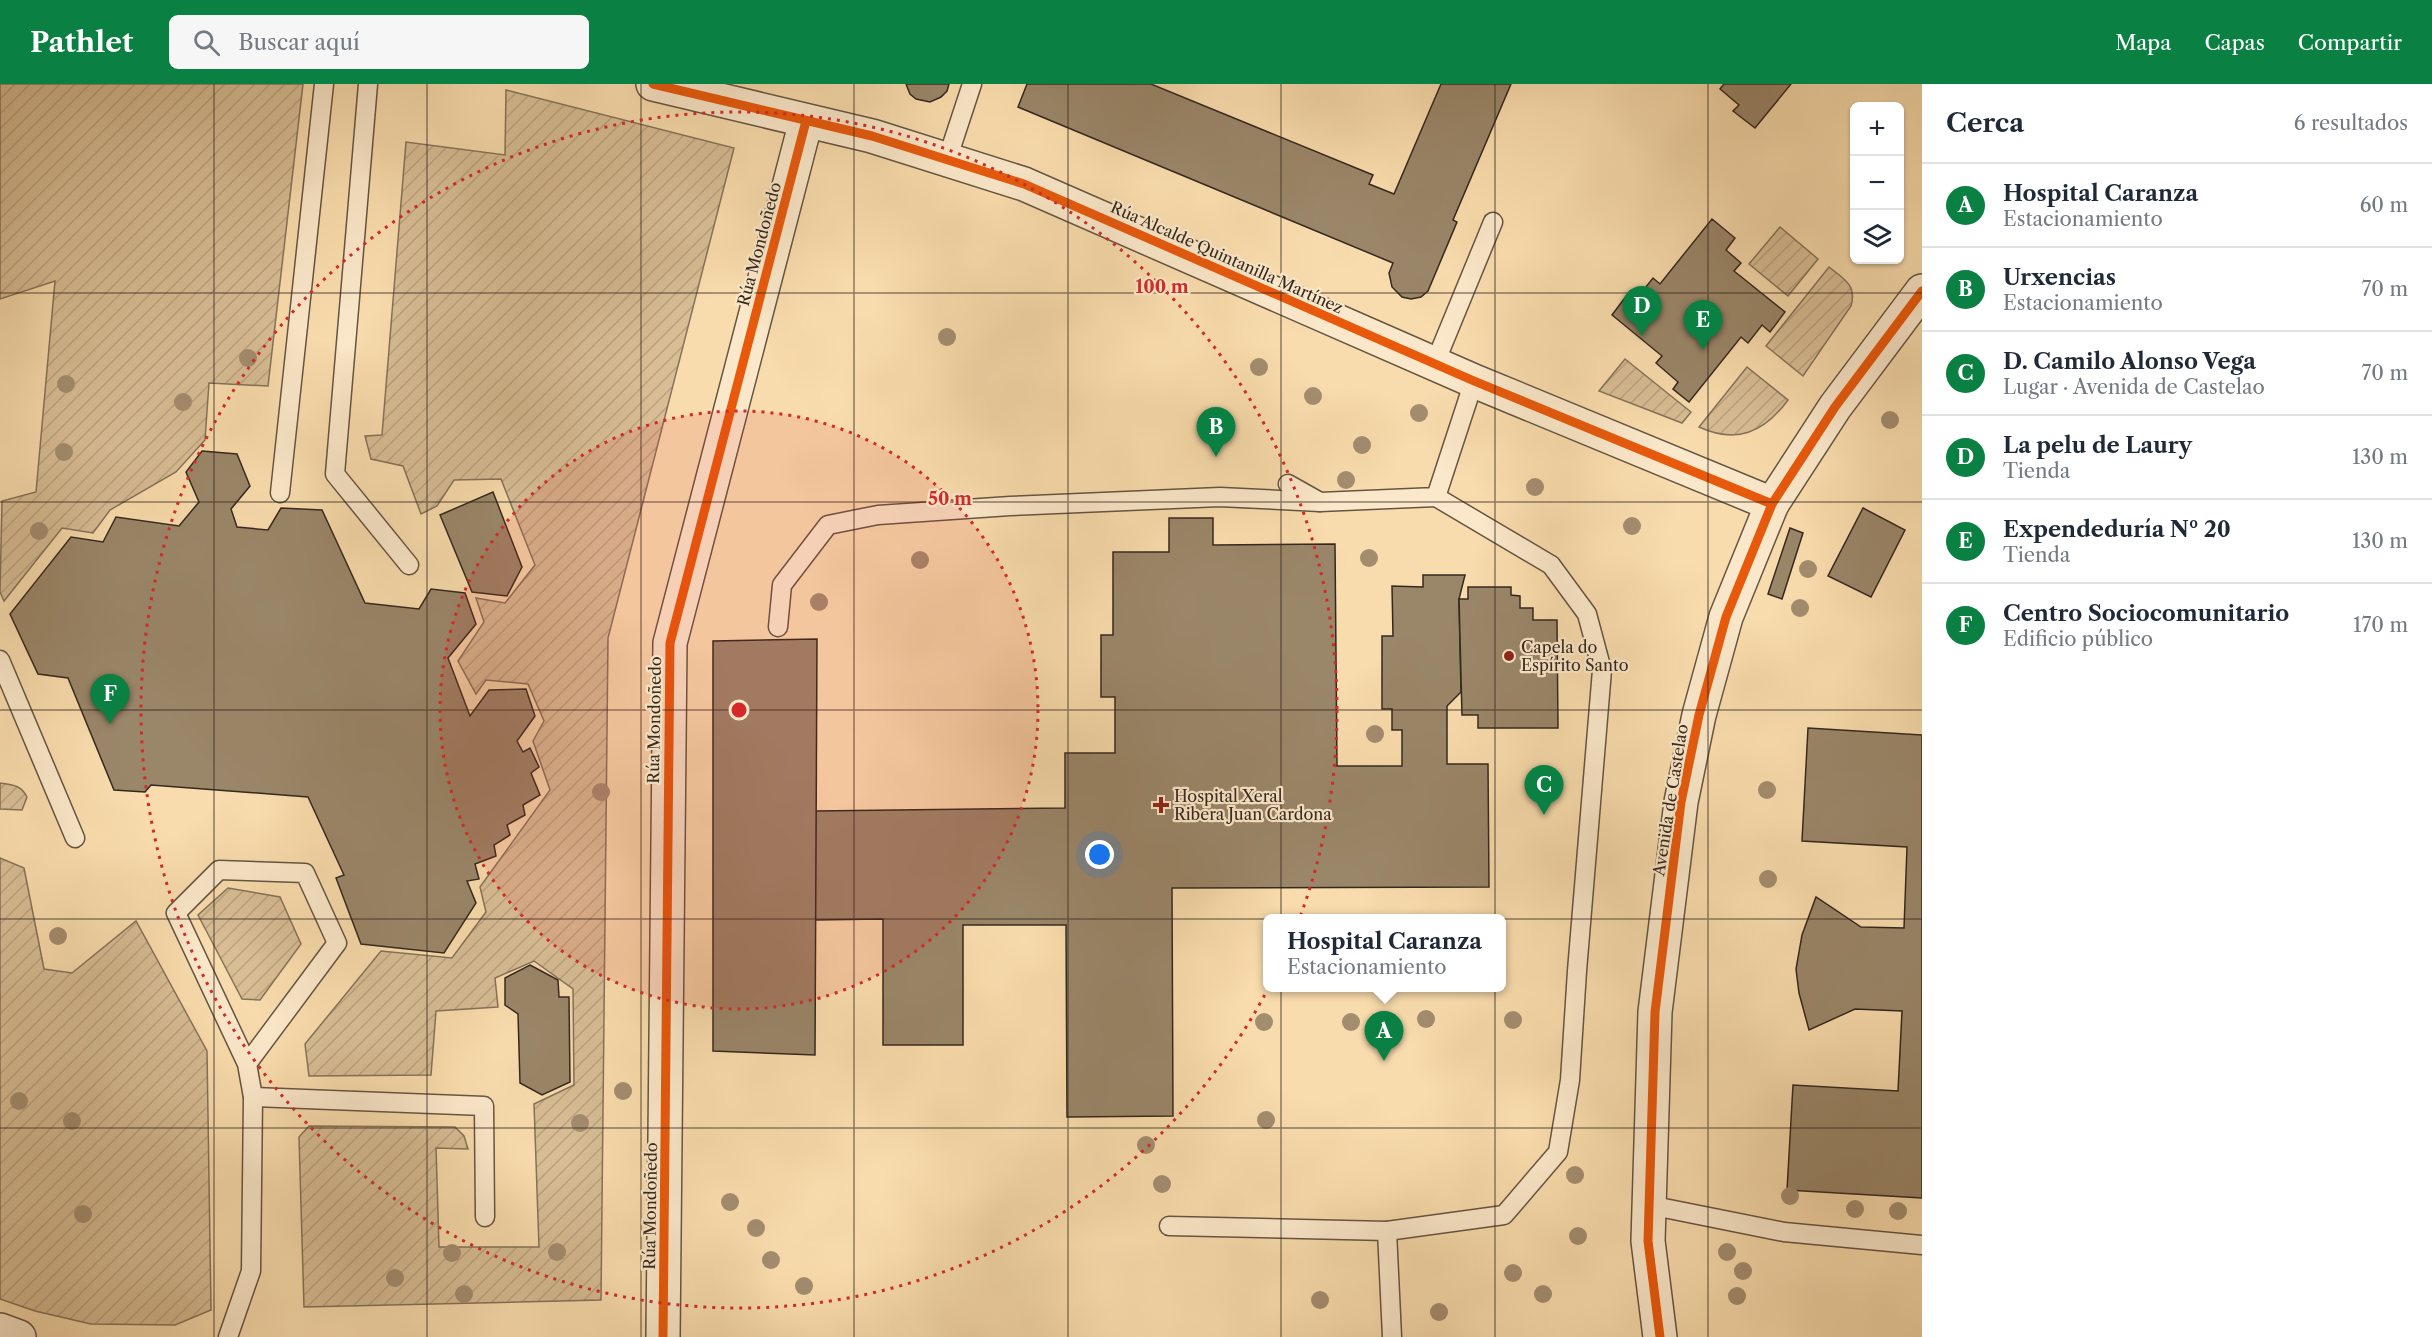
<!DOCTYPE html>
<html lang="es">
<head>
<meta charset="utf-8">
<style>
  :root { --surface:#fff; --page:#f6f6f7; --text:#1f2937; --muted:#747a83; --line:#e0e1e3; --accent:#0b8043 }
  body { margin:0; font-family:"Libre Caslon Text",serif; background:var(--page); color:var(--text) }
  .controls { position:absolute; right:18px; top:18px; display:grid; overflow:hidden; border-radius:9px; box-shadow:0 2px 4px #0004 }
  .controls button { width:54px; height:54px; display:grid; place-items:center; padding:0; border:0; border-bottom:2px solid var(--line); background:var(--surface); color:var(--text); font:30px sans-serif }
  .you { position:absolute; left:1100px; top:771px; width:21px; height:21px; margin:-15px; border:4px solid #fff; border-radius:50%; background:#1a73e8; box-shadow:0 0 0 9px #1a73e833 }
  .badge { display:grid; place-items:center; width:39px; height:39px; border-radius:50%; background:var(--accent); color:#fff; font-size:20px; font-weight:700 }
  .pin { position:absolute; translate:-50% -50px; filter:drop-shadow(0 2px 3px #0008) }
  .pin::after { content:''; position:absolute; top:32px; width:21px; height:18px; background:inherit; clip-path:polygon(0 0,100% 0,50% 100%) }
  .popup { position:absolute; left:1263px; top:830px; width:243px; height:78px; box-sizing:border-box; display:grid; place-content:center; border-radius:9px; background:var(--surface); filter:drop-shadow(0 2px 4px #0005); font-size:20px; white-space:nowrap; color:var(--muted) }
  .popup b { font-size:22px; color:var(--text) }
  .popup::after { content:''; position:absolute; left:50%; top:100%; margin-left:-12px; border:12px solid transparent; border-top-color:var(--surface) }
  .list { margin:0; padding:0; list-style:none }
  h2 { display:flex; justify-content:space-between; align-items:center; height:78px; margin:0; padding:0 24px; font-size:26px }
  h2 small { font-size:20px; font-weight:400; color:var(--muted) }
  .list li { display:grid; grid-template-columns:39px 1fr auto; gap:18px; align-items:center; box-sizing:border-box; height:84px; padding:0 24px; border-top:2px solid var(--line) }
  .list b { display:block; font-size:22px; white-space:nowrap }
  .list p { margin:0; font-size:20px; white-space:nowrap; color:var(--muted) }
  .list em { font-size:20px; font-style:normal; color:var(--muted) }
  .icon { flex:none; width:33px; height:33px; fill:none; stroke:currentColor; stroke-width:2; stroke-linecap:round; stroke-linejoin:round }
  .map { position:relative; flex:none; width:1922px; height:1253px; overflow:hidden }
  header { display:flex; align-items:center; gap:36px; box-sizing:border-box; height:84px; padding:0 30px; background:var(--accent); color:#fff }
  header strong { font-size:28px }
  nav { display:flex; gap:33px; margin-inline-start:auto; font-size:21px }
  .search { width:420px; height:54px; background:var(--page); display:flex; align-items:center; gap:15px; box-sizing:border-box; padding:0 21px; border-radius:9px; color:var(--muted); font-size:22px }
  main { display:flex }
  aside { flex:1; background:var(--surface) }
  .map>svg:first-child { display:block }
  .garden { fill:url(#garden-furrows); stroke:#86725a; stroke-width:1.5 }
  .building { fill:#9a8669; stroke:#34281f; stroke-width:1.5 }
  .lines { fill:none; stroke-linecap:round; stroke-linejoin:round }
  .lane-casing { stroke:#655542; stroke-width:21 }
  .street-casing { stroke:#655542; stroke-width:36 }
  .lane { stroke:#fbe8ca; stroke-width:18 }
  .street { stroke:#fbe8ca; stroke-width:33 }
  .cycleway-casing { stroke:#fbe8ca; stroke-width:13 }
  .cycleway { stroke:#e8590c; stroke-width:9 }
  .tree { fill:#a38d6f }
  .grid { fill:none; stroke:#34281f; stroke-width:1.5; stroke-opacity:0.55 }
  .ring { fill:none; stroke:#d62828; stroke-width:3; stroke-dasharray:3 6 }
  .poi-dot { fill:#8f2418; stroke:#fbe8ca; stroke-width:2 }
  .labels { text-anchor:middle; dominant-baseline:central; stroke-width:4.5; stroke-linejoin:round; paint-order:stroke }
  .street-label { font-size:16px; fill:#34281f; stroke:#fbe8ca }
  .poi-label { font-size:16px; fill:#34281f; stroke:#fbe8ca; text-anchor:start }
  .centre { fill:#d62828; stroke:#fbe8ca; stroke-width:3 }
  .ring-label { font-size:18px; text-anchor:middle; font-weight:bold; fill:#d62828; stroke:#fbe8ca; stroke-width:4.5; stroke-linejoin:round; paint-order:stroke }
</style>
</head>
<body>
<header>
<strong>Pathlet</strong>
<div class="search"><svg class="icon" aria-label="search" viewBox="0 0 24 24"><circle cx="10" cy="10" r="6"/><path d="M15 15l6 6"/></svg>Buscar aquí</div>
<nav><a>Mapa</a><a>Capas</a><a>Compartir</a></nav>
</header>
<main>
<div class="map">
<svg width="1922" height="1253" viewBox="0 0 1922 1253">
  <defs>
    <pattern id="garden-furrows" width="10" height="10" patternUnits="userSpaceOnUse" patternTransform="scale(1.5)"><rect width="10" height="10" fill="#d8bd95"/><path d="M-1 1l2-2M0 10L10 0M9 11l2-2" fill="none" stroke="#baa280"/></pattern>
  </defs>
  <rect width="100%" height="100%" fill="#f9dcad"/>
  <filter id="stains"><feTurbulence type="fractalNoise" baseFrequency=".00333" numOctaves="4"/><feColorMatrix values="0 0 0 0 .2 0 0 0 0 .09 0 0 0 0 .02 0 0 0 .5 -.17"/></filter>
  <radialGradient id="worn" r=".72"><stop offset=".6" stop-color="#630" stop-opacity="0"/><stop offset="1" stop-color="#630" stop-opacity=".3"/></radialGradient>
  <!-- garden -->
  <g class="garden">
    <polygon points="0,0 303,0 268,302 209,299 205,356 176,388 110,426 93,449 62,444 4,517 0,508 2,417 36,408 55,197 0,215"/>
    <polygon points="506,6 734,64 608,554 601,1216 304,1223 299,1053 309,1042 455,1043 464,1052 468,1065 436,1064 439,1163 539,1163 534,1020 574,1001 573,905 534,877 495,894 498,923 436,927 431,991 309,992 305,960 381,867 452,874 486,828 480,803 550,706 533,657 544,637 528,600 486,596 476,610 458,577 484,538 476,514 505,519 535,481 501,395 454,396 437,422 421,430 403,382 371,375 365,352 382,351 406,58 505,71"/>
    <polygon points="1780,143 1818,175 1788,212 1749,180"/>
    <path d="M 1829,183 C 1844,195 1857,201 1851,222 L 1803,292 L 1766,262 Z"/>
    <polygon points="1625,275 1691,328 1682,339 1599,307"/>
    <path d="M 1747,283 L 1788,316 C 1764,349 1736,360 1699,343 Z"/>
    <path d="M 0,699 C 13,701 21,701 27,713 L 22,726 L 0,725 Z"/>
    <polygon points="0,774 24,784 44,885 72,889 136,837 207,967 211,1226 175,1241 91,1240 35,1227 0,1215"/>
    <polygon points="228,804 280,813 301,860 260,916 242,915 198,831"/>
  </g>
  <!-- building -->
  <g class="building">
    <polygon points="906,0 949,0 947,7 941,13 930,18 916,15 910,10"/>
    <polygon points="1027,0 1151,0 1373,91 1369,100 1394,110 1441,0 1511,0 1453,136 1457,138 1428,207 1421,213 1411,215 1402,213 1392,203 1389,189 1393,179 1018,23"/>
    <polygon points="1724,0 1791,0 1755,44 1733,27 1739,21 1720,5"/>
    <polygon points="1712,135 1735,154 1726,166 1741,179 1734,187 1785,228 1770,248 1762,241 1748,259 1741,253 1689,318 1673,305 1678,298 1656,279 1662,272 1612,231 1630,207 1638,213 1653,194 1660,200"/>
    <polygon points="202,367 237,370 250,402 231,425 237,443 268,446 281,424 322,426 365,519 419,525 431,505 465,509 476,540 448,574 470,632 489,606 526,605 535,632 517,657 523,668 530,664 539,683 531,689 540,711 523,721 525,731 507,741 510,751 494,761 496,772 475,780 479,795 467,797 476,819 444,869 361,860 336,794 344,791 308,713 151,701 145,708 114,706 68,594 38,590 10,530 71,453 103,458 116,433 179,442 199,418 186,388"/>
    <polygon points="493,408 522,483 507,512 472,508 440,431"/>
    <polygon points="1863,424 1905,446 1871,513 1828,492"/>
    <polygon points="1169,434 1213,434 1213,461 1335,460 1337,682 1402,682 1402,646 1392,646 1392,625 1382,625 1382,552 1393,552 1392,502 1423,503 1423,491 1465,491 1459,515 1461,608 1447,622 1447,680 1488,680 1489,803 1172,804 1173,1032 1067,1033 1066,841 963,841 963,961 883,961 883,835 815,836 815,727 1065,724 1065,669 1115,669 1115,613 1101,613 1101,551 1113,551 1113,468 1169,468"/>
    <polygon points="1790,444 1803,449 1782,515 1768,510"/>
    <polygon points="1468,503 1511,503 1511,511 1520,512 1520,524 1533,524 1533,536 1557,536 1558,644 1478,644 1478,631 1462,631 1459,515 1468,515"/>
    <polygon points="817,555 815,971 713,967 713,557"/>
    <polygon points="1808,644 1922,651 1922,1114 1787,1106 1793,1001 1898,1007 1902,927 1855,925 1809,946 1799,909 1796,885 1802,851 1816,813 1861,843 1904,844 1907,763 1802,757"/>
    <polygon points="530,881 558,896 559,913 569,913 570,998 542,1011 520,999 518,930 505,921 505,894"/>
  </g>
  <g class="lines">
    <!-- lane casing -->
    <g class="lane-casing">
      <g id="lane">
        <polyline points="368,0 335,390 409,481"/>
        <polyline points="947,76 972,0"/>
        <polyline points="1435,279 1493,138"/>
        <polyline points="1288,400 1320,418 1436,413 1474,297"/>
        <polyline points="280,409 324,0"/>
        <polyline points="778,543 782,501 828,441 878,431 1010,422 1220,413 1320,418"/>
        <polyline points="0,576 75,754"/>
        <polyline points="253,1013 484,1022 485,1133"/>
        <polyline points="1649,1121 1784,1148 1922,1161"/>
        <polyline points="1169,1142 1387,1147 1504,1131 1558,1068 1570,996 1577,887 1602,586 1587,530 1551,481 1436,413"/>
        <polyline points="1387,1147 1392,1253"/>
        <polyline points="228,1253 251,1187 253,1013 247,980 176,829 219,786 305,789 337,859 247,980"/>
      </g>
    </g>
    <!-- street casing -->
    <g class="street-casing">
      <g id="street">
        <polyline points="653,0 872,52 1024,100 1474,297 1772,420"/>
        <polyline points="0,1246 19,1253"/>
        <polyline points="663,1253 670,559 806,37"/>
        <polyline points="1660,1253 1648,1157 1655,928 1681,718 1699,631 1726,533 1772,420 1835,323 1922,207"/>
      </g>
    </g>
    <!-- lane -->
    <use href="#lane" class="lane"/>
    <!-- street -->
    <use href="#street" class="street"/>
    <!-- cycleway casing -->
    <g class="cycleway-casing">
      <g id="cycleway">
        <polyline points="653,0 872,52 1024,100 1474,297 1772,420"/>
        <polyline points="663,1253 670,559 806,37"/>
        <polyline points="1660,1253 1648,1157 1655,928 1681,718 1699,631 1726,533 1772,420 1835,323 1922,207"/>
      </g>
    </g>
    <!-- cycleway -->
    <use href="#cycleway" class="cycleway"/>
  </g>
  <!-- trees -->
  <g class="tree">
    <circle cx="947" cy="253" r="9"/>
    <circle cx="248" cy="274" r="9"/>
    <circle cx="1259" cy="283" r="9"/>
    <circle cx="66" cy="300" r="9"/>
    <circle cx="1313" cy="312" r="9"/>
    <circle cx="183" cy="318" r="9"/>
    <circle cx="1419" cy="329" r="9"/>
    <circle cx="1890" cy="336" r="9"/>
    <circle cx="1362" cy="361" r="9"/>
    <circle cx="64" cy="368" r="9"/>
    <circle cx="1346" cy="396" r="9"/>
    <circle cx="1535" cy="403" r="9"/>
    <circle cx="1632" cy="442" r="9"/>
    <circle cx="39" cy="447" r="9"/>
    <circle cx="1369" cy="474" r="9"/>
    <circle cx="920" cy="476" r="9"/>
    <circle cx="1808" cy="485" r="9"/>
    <circle cx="819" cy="518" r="9"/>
    <circle cx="1800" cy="524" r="9"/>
    <circle cx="1375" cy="650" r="9"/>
    <circle cx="1767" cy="706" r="9"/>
    <circle cx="601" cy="708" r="9"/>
    <circle cx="1768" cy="795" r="9"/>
    <circle cx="58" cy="852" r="9"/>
    <circle cx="1426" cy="935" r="9"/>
    <circle cx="1513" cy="936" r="9"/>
    <circle cx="1264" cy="938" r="9"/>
    <circle cx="1351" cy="938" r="9"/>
    <circle cx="623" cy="1007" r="9"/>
    <circle cx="19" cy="1017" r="9"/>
    <circle cx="1266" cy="1036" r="9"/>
    <circle cx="72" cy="1037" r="9"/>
    <circle cx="580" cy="1039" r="9"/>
    <circle cx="1146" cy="1061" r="9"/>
    <circle cx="1575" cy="1091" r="9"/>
    <circle cx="1162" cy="1100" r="9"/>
    <circle cx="1790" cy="1112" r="9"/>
    <circle cx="730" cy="1118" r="9"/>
    <circle cx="1855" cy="1125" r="9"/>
    <circle cx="1898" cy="1127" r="9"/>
    <circle cx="83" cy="1130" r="9"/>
    <circle cx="756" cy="1144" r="9"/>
    <circle cx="1578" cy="1152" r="9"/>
    <circle cx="557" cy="1168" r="9"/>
    <circle cx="1727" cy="1168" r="9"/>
    <circle cx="452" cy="1169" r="9"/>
    <circle cx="771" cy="1176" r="9"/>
    <circle cx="1743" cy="1187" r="9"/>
    <circle cx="1513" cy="1189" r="9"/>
    <circle cx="395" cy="1194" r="9"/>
    <circle cx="804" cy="1202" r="9"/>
    <circle cx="464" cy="1210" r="9"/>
    <circle cx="1543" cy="1210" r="9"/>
    <circle cx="1737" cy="1212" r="9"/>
    <circle cx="1320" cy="1216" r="9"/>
    <circle cx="1439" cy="1228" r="9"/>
  </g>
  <!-- grid -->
  <path class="grid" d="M 214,0 L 214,1253M 427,0 L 427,1253M 641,0 L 641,1253M 854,0 L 854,1253M 1068,0 L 1068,1253M 1281,0 L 1281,1253M 1495,0 L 1495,1253M 1708,0 L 1708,1253M 0,209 L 1922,209M 0,418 L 1922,418M 0,626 L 1922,626M 0,835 L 1922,835M 0,1044 L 1922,1044"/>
  <!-- distance rings -->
  <circle cx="739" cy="626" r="299" fill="#d62828" fill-opacity=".12"/>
  <g class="ring">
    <circle cx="739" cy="626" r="299"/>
    <circle cx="739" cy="626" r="598"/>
  </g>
  <!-- markers -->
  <g class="poi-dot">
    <circle cx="1509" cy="572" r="6"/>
    <path d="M1158 712h6v6h6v6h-6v6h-6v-6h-6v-6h6z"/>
  </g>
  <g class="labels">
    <!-- street labels -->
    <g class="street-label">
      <text transform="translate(759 160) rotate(-75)">Rúa Mondoñedo</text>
      <text transform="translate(1227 173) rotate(24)">Rúa Alcalde Quintanilla Martínez</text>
      <text transform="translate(654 636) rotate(-89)">Rúa Mondoñedo</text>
      <text transform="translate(1670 716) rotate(-81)">Avenida de Castelao</text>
      <text transform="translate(650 1122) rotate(-89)">Rúa Mondoñedo</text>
    </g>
    <!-- poi labels -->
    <g class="poi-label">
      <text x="1521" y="563">Capela do<tspan x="1521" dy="18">Espírito Santo</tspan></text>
      <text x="1174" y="712">Hospital Xeral<tspan x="1174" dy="18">Ribera Juan Cardona</tspan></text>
    </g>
  </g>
  <circle cx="739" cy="626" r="9" class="centre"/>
  <g class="ring-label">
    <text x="1162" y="209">100 m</text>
    <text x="950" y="421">50 m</text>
  </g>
  <rect width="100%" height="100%" filter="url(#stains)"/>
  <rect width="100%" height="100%" fill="url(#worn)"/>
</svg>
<div class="controls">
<button>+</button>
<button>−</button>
<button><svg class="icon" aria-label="layers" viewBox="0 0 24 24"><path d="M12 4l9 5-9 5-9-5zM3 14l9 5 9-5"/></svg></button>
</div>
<div class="you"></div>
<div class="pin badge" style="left:1384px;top:977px">A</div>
<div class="popup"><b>Hospital Caranza</b>Estacionamiento</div>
<div class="pin badge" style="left:1216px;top:373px">B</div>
<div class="pin badge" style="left:1544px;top:731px">C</div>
<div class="pin badge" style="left:1642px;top:252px">D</div>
<div class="pin badge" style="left:1703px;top:266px">E</div>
<div class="pin badge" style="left:110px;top:640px">F</div>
</div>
<aside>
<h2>Cerca<small>6 resultados</small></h2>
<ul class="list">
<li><span class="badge">A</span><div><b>Hospital Caranza</b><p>Estacionamiento</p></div><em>60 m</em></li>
<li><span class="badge">B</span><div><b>Urxencias</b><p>Estacionamiento</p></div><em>70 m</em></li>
<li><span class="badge">C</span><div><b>D. Camilo Alonso Vega</b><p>Lugar · Avenida de Castelao</p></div><em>70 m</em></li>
<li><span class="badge">D</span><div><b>La pelu de Laury</b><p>Tienda</p></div><em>130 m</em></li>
<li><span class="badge">E</span><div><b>Expendeduría Nº 20</b><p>Tienda</p></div><em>130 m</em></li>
<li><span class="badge">F</span><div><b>Centro Sociocomunitario</b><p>Edificio público</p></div><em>170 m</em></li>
</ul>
</aside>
</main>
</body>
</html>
